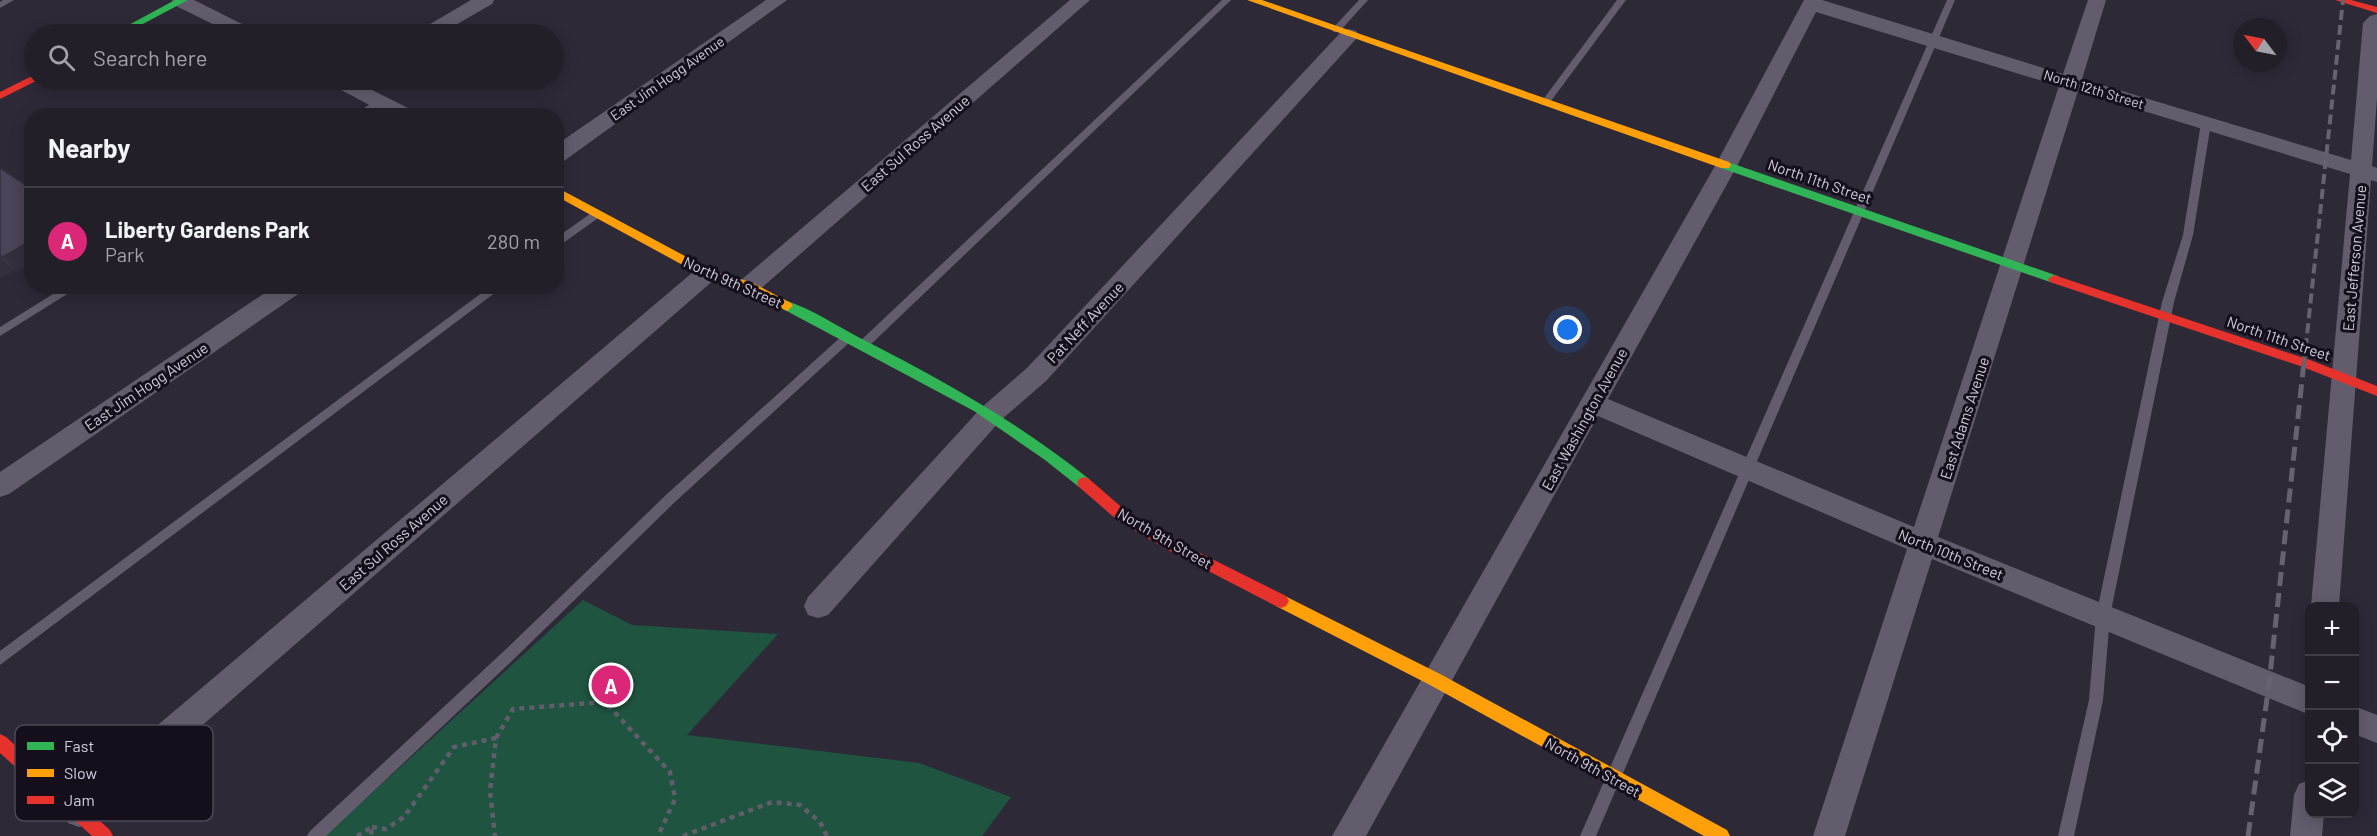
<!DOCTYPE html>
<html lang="en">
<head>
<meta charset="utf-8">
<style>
  :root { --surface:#221f29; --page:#2a2731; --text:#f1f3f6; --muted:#a2a2a8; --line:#3f3d46; --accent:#db2777 }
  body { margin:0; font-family:Barlow,sans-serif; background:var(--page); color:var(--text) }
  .controls { position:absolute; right:18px; bottom:18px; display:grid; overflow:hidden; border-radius:12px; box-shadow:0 3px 15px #0003 }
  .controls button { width:54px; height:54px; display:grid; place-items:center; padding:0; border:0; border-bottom:2px solid var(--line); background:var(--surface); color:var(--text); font:30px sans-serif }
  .compass { position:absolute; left:2233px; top:18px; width:54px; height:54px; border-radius:50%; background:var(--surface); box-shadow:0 3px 15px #0003; rotate:302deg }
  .you { position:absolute; left:1568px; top:330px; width:21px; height:21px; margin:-15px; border:4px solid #fff; border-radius:50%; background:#1a73e8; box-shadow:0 0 0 9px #1a73e833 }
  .badge { display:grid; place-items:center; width:39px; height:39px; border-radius:50%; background:var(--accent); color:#fff; font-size:20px; font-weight:700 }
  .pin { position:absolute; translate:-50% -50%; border:3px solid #fff; box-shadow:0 2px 6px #0006 }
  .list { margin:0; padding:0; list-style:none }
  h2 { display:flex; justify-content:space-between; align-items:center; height:78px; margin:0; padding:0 24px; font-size:26px }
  h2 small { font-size:20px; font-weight:400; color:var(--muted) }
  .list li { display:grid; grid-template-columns:39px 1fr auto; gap:18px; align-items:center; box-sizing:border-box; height:108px; padding:0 24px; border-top:2px solid var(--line) }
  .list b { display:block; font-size:22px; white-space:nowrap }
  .list p { margin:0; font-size:20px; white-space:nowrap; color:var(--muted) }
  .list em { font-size:20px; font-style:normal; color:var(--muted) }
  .icon { flex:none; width:33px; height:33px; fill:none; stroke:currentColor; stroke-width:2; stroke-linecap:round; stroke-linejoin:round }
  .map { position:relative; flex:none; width:2377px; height:836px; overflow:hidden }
  .search { position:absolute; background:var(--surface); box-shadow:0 3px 15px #0003; left:24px; top:24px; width:540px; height:66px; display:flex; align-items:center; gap:15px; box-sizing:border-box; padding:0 21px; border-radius:33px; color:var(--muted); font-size:22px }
  .panel { position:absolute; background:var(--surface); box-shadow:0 3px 15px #0003; left:24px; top:108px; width:540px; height:186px; border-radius:24px }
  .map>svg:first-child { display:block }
  .green { fill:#1f5441 }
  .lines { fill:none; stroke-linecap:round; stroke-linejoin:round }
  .path { stroke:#625d6a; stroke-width:4.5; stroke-dasharray:5 5; stroke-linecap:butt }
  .lane { fill:#635c6d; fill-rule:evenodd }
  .street { fill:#635c6d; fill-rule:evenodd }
  .fast { fill:#30b455; fill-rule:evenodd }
  .slow { fill:#ff9f0a; fill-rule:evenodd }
  .jam { fill:#e5322d; fill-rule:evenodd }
  .rail-far1 { stroke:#67626f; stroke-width:4; stroke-dasharray:10 5; stroke-linecap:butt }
  .rail { stroke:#67626f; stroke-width:5; stroke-dasharray:14 7; stroke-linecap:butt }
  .wall { fill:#403a4b }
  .shaded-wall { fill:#342f3d }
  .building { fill:#4b4357; stroke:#342f3d; stroke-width:1.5 }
  .labels { text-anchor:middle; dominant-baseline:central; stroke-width:6; stroke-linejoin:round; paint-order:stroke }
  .far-street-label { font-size:14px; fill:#d4cedf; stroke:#140f1b }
  .street-label { font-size:15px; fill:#d4cedf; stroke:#140f1b }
  .key { fill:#140f1b; stroke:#4e4856; stroke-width:1.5 }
  .key-label { font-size:16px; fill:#d4cedf }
</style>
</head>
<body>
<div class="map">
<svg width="2377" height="836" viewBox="0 0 2377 836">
  <rect width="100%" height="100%" fill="#2e2937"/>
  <!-- green -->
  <polygon class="green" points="583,600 632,625 778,634 687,735 919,763 1011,797 982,836 325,836"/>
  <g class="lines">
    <!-- path -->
    <g class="path">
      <polyline points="496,738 513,709 605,702 670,772 675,799 658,836"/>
      <polyline points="372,827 386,829 404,817 454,747 496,738 490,791 495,836"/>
      <polyline points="357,836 372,827 371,836"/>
      <polyline points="683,836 772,802 800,805 820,822 827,836"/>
    </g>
    <!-- lane -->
    <g class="lane">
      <polygon points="3,0 14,0 0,8 0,2"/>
      <polygon points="1222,0 1231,0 866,349 858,349 856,346 858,343"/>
      <polygon points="1359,0 1368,0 1339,32 1333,32 1333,28"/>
      <polygon points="1617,0 1626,0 1548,105 1542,105 1542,101"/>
      <polygon points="1947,0 1955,0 1596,836 1580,836"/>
      <polygon points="380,98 385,101 383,103 364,116 351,116"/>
      <polygon points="2206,120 2211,123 2193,235 2174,302 2110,616 2103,700 2074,836 2058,836 2089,700 2096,616 2162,302 2183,235 2201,123"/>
      <polygon points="597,209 602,213 601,216 556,248 556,238"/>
      <polygon points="66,286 80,286 0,336 0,327"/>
      <polygon points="491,286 504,286 0,665 0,651"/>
      <polygon points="847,334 851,335 853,338 851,341 675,502 514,659 326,836 307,836 310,831 504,651 667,494 843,335"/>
    </g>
    <!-- street -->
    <g class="street">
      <polygon points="172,0 194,0 254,30 257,34 233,34 174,5"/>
      <polygon points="471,0 494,0 492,4 440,34 417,34 420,30"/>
      <polygon points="766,0 787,0 564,161 556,163 556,145"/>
      <polygon points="1070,0 1090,0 757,292 749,294 741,292 737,286 741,280"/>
      <path d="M 1804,0 L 1822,0 L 2063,74 L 2088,0 L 2106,0 L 2082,79 L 2351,160 L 2363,23 L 2370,16 L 2377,14 L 2377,98 L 2372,166 L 2377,168 L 2377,182 L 2371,180 L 2339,606 L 2311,606 L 2350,174 L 2078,91 L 1938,537 L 2310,687 L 2310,715 L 1932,559 L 1845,836 L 1813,836 L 1907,549 L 1598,416 L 1366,836 L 1332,836 L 1715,166 ZM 1816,12 L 2059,86 L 1914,527 L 1608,399 L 1737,166 Z"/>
      <polygon points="1349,29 1356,31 1359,35 1356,39 1046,381 1000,421 828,615 818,618 808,615 804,606 808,597 982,407 1028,367 1342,31"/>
      <polygon points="327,80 352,80 414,111 417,116 390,116 330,84"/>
      <polygon points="707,265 715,267 719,273 715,279 90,823 79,827 68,823 63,812 68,801 699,267"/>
      <polygon points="275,286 304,286 301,292 9,494 0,497 0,472"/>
      <polygon points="2354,706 2377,715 2377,743 2354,734"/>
      <polygon points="2310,780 2310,814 2324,814 2322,836 2290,836 2294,795 2299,784"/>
    </g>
    <!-- fast -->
    <g class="fast">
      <polygon points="175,0 188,0 124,34 112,34"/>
      <polygon points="1725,161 2058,276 2060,279 2054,283 2050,282 1721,168 1721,162"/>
      <path d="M 787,301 C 812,309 837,326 860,338 C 941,379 1018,422 1089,479 L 1091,483 L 1089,487 L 1079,487 L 1045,460 L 974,411 L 783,309 L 781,306 Z"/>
    </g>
    <!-- slow -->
    <g class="slow">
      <polygon points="1247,0 1262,0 1729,162 1731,165 1729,168 1721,168"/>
      <polygon points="556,187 711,270 753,283 791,303 793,306 787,311 783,309 745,289 703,276 556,196"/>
      <polygon points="1281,594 1442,675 1727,830 1730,836 1704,836 1430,685 1276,606 1273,601 1276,596"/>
    </g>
    <!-- jam -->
    <g class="jam">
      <polygon points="2335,0 2351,0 2377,7 2377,13"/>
      <polygon points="34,75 34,80 38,80 0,99 0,92"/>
      <polygon points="2054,275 2310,360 2377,386 2377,396 2300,366 2050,282 2048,279"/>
      <polygon points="1084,477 1089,479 1126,511 1174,540 1286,596 1289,601 1286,606 1281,608 1276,606 1164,548 1116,519 1079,487 1077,483 1079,479"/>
      <polygon points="0,734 6,737 110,830 113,836 92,836 0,753"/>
    </g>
    <!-- rail-far1 -->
    <polyline class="rail-far1" points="2304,363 2343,0"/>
    <!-- rail -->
    <polyline class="rail" points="2248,836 2269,684 2304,362"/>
  </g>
  <!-- wall -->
  <polygon class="wall" points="0,168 17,272 14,270 0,278"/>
  <!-- shaded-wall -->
  <g class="shaded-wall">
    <polygon points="32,240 32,264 17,272 3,257"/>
    <polygon points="0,256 14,270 0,278"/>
  </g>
  <!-- building -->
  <polygon class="building" points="0,168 32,189 32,240 3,257 0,255"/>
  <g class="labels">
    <!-- far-street labels -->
    <g class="far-street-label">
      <text transform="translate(667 78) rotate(-35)">East Jim Hogg Avenue</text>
      <text transform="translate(2094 89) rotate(17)">North 12th Street</text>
    </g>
    <!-- street labels -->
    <g class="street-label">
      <text transform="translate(915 143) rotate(-41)">East Sul Ross Avenue</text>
      <text transform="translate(1820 181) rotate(19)">North 11th Street</text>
      <text transform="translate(2354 258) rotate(-85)">East Jefferson Avenue</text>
      <text transform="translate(733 282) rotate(24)">North 9th Street</text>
      <text transform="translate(1085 322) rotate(-47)">Pat Neff Avenue</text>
      <text transform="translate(2279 338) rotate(19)">North 11th Street</text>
      <text transform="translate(146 386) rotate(-34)">East Jim Hogg Avenue</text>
      <text transform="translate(1964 418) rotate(-72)">East Adams Avenue</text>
      <text transform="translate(1584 419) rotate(-61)">East Washington Avenue</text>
      <text transform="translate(1165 538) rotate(30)">North 9th Street</text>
      <text transform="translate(393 542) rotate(-41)">East Sul Ross Avenue</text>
      <text transform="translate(1951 554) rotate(22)">North 10th Street</text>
      <text transform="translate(1593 767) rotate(29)">North 9th Street</text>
    </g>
  </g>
  <!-- legend -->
  <rect x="15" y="725" width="198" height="96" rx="9" class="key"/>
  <rect x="27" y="742" width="27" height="8" fill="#30b455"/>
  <rect x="27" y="769" width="27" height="8" fill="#ff9f0a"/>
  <rect x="27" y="796" width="27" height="8" fill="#e5322d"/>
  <g class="key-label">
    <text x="64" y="752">Fast</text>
    <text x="64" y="779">Slow</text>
    <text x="64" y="806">Jam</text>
  </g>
</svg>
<div class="controls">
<button>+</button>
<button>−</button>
<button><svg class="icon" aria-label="locate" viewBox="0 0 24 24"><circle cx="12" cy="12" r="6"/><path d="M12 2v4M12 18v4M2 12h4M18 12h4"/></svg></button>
<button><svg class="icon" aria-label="layers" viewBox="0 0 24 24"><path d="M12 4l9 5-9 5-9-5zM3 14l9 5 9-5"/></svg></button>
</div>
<svg class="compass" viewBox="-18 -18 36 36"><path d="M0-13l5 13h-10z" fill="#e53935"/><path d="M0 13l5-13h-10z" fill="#a2a2a8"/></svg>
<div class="you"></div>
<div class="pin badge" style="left:611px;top:685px">A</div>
<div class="search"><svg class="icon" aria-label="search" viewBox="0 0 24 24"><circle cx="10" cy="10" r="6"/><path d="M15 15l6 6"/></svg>Search here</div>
<section class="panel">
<h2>Nearby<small></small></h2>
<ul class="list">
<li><span class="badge">A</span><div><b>Liberty Gardens Park</b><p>Park</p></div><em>280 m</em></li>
</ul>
</section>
</div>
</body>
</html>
